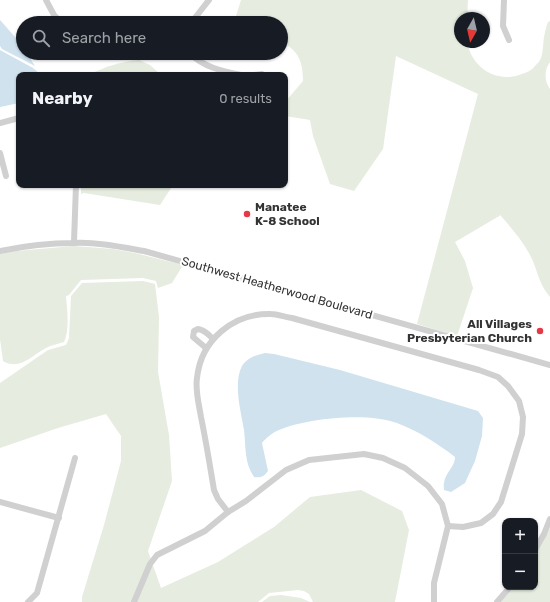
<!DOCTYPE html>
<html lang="en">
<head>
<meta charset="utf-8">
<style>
  :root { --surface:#171b24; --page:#20242c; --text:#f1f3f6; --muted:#9ea1a6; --line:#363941 }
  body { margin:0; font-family:Rubik,sans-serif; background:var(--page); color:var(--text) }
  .controls { position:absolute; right:12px; bottom:12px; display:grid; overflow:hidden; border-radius:8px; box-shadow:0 1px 3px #0004 }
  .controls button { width:36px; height:36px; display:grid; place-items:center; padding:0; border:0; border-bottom:1px solid var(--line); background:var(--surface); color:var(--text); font:20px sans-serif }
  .compass { position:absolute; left:454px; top:12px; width:36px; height:36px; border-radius:50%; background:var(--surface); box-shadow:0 1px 3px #0004; rotate:188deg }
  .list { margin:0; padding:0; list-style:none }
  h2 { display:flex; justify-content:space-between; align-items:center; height:52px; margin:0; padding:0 16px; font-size:17px }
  h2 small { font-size:13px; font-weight:400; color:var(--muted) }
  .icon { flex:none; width:22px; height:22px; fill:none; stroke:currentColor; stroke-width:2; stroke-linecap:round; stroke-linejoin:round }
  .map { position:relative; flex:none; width:550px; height:602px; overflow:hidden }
  .search { position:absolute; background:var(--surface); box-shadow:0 1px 3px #0004; left:16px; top:16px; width:272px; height:44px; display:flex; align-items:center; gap:10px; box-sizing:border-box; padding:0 14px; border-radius:22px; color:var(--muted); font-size:15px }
  .panel { position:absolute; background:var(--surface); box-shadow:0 1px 3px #0004; left:16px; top:72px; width:272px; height:116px; border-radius:8px }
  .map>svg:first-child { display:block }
  .green { fill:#e6ecdf }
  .water { fill:#cfe2ee }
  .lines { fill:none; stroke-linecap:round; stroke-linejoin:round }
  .minor { stroke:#d0d0d0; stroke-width:6 }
  .poi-dot { fill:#e63946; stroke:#fff; stroke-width:1.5 }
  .labels { text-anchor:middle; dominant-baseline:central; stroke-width:4; stroke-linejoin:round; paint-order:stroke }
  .poi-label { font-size:12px; font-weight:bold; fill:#333; stroke:#fff; text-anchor:start }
  .street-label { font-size:12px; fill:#333; stroke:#fff }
</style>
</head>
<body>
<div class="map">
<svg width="550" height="602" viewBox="0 0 550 602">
  <rect width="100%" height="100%" fill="#fff"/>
  <!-- green -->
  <g class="green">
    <path d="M 241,0 L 468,0 L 467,18 L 460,18 L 460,42 L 467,42 C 472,68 497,84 522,74 C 528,72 532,70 535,66 C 537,64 540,61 541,58 C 543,52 543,44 544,37 C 545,32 546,27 548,22 L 550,21 L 550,62 C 544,70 544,81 550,89 L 550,297 C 538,283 538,270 530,255 C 522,240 512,229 501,216 L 501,215 L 455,242 L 465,261 L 473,288 L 457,336 L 417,324 L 478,94 L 396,56 L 383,149 L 354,191 L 330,184 L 313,136 L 310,120 L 285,116 L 285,102 L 303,81 C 303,63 299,50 281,42 L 281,23 L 235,23 L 236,16 Z"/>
    <path d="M 139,60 L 150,65 L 161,75 L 89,75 C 106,66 120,62 139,60 Z"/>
    <polygon points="81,185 173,185 160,205 84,193 81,194"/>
    <path d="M 74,246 L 113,249 L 135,253 L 183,265 L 172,283 L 158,288 L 156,281 L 143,278 L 81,280 L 69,295 L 66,296 C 67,310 70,329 64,342 C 58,344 51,345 46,348 C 32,355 20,371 3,361 L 0,339 L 0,254 L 16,251 Z"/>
    <polygon points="143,281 155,284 159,317 158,372 169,435 172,481 148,551 161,588 218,562 274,527 310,497 361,490 402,511 409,530 395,602 313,602 309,594 304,591 298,590 269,593 258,602 82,602 82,597 104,525 121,461 121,436 106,414 58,428 0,448 0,383 48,350 66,345 69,338 71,296 82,283"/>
    <polygon points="550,528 550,602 501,602 514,587 535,587 535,556"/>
    <polygon points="281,595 301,598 310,602 262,602 270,596"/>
  </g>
  <!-- water -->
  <g class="water">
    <polygon points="0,20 23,46 23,53 27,53 35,66 2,49 0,46"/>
    <polygon points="0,50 33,68 41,75 19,75 19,103 0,107"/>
    <path d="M 265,353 L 274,354 L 340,370 L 478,411 L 483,418 L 482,436 L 475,461 L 465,483 L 451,492 L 444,490 C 442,473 455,469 455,457 C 437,443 418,431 397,423 C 368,412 307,418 279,430 C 273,432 266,438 262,443 L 268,471 C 264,477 260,478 254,477 C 244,463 246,446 244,430 C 241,412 233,383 242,366 C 247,358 256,355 265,353 Z"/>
  </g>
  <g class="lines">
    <!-- minor -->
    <g class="minor">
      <polyline points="46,0 54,15 62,23"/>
      <polyline points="504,0 503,26 509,40"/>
      <polyline points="191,23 209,0"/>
      <path d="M 189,53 C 204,67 221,71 241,75"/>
      <polyline points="254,75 262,74"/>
      <polyline points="0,123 19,118"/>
      <polyline points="0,153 6,176"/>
      <polyline points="74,242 76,185"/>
      <path d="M 0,251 C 24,246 49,243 74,243 C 97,242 121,247 144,251 L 550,365"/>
      <path d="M 206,348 L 193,337 L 194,331 L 198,329 C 205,330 209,335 213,339"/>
      <polyline points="0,502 59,518"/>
      <path d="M 228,512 L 218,499 L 214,490 C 210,466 206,441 201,417 C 199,405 195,390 197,378 C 201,340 233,313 271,314 C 277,314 285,317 292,318 L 479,370 L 498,377 L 508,386 L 519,401 L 523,417 L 522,434 L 501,502 L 493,514 L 481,523 L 463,527 L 448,526"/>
      <polyline points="535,550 544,534 550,519"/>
      <polyline points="28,602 37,593 75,458"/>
      <polyline points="134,602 150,564 157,555 205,531 228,512 246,501 286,470 309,460 364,454 383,458 405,468 428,486 442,504 448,526 434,583 434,602"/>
      <polyline points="497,602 510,587"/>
    </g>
  </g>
  <!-- markers -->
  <g class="poi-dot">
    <circle cx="247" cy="214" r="4"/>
    <circle cx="540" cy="331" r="4"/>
  </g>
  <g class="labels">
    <!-- poi labels -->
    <g class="poi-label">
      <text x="255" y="207">Manatee<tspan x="255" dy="14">K-8 School</tspan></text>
      <text x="532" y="324" text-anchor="end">All Villages<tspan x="532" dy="14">Presbyterian Church</tspan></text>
    </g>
    <!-- street labels -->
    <g class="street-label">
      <text transform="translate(277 288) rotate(16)">Southwest Heatherwood Boulevard</text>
    </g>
  </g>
</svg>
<div class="controls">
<button>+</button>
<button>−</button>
</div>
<svg class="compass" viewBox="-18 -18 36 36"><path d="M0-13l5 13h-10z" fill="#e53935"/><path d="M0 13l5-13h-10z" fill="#9ea1a6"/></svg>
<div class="search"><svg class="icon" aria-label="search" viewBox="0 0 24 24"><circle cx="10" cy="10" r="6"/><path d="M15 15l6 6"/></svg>Search here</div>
<section class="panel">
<h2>Nearby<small>0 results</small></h2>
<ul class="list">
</ul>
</section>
</div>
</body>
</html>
